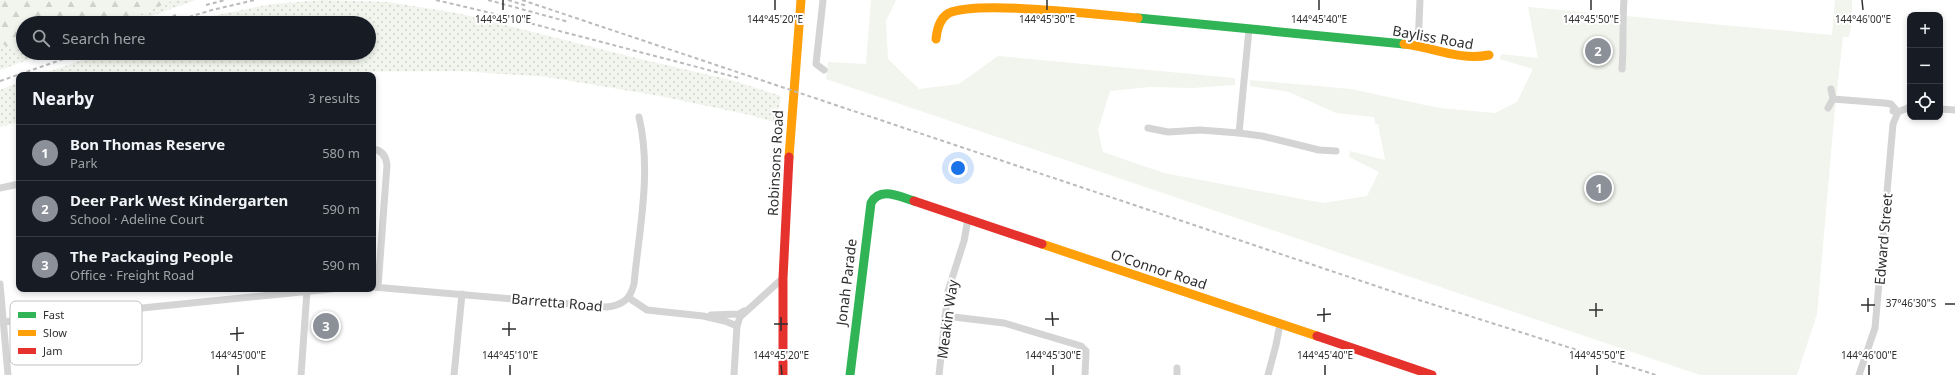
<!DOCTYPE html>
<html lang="en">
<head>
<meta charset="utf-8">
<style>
  :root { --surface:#171b24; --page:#20242c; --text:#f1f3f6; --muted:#9ea1a6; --line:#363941; --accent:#8c9099 }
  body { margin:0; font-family:"Noto Sans",sans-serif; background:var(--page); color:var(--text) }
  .controls { position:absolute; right:12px; top:12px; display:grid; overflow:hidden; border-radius:8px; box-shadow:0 2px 6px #0003 }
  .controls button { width:36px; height:36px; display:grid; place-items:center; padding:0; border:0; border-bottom:1px solid var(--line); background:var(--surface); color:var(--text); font:20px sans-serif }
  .you { position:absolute; left:958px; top:168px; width:14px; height:14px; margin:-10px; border:3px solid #fff; border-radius:50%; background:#1a73e8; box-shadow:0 0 0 6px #1a73e833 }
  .badge { display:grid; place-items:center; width:26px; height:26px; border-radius:50%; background:var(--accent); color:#fff; font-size:13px; font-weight:700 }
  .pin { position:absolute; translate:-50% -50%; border:2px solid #fff; box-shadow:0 1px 4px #0006 }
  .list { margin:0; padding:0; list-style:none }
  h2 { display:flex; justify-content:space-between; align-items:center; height:52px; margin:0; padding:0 16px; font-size:17px }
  h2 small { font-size:13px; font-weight:400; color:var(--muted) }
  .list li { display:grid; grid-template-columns:26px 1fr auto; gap:12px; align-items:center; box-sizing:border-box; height:56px; padding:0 16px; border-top:1px solid var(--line) }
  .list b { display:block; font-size:15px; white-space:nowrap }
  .list p { margin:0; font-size:13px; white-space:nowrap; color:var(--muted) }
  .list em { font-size:13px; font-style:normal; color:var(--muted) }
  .icon { flex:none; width:22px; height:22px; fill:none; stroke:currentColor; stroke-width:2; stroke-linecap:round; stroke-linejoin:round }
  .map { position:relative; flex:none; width:1955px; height:375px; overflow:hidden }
  .search { position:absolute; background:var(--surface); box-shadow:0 2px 6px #0003; left:16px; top:16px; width:360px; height:44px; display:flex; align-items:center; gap:10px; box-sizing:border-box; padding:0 14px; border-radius:22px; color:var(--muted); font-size:15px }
  .panel { position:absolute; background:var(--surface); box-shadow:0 2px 6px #0003; left:16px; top:72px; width:360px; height:220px; border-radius:8px }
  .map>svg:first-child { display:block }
  .grass { fill:url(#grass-dots) }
  .forest { fill:url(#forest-firs) }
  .park { fill:#f1f5ed }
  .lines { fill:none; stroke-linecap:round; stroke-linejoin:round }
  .street { stroke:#d4d4d4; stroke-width:7 }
  .fast { stroke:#30b455; stroke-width:9 }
  .slow { stroke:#ff9f0a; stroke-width:9 }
  .jam { stroke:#e5322d; stroke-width:9 }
  .rail { stroke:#bbb; stroke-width:2; stroke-dasharray:4 3; stroke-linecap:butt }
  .ticks { fill:none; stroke:#2f2f2f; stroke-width:1.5 }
  .labels { text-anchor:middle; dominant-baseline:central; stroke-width:4; stroke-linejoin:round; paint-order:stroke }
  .street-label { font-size:14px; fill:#2f2f2f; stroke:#fff }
  .key { fill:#fff; stroke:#c1c1c1; stroke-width:1 }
  .key-label { font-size:11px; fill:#2f2f2f }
  .ticks-label { font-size:10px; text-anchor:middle; fill:#2f2f2f; stroke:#fff; stroke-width:4; stroke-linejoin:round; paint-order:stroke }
</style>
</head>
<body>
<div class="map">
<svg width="1955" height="375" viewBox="0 0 1955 375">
  <defs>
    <pattern id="grass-dots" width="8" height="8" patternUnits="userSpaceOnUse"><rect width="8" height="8" fill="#f1f5ed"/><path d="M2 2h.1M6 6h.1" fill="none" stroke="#cfd2cc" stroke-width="1.8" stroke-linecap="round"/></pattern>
    <pattern id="forest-firs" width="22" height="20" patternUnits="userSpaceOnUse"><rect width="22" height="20" fill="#f1f5ed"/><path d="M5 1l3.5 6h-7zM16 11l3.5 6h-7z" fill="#cfd2cc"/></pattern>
  </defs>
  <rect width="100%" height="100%" fill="#fff"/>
  <!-- grass -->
  <g class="grass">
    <polygon points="0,0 196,0 132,23 23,23 23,53 47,53 0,70"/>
    <polygon points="323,0 388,2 457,13 640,59 731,80 781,96 777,123 750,115 660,96 547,77 460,71 290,72 260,75 40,75 102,53 369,53 369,23 193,23 222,14 272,4"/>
    <polygon points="19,82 19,122 0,127 0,90"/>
  </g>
  <!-- forest -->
  <path class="forest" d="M 0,0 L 174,0 C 159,6 125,23 110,21 C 101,20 101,16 89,16 L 86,23 L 23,23 L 23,48 L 16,50 L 0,43 Z"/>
  <!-- park -->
  <polygon class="park" points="871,0 896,0 886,21 888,59 919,89 959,84 998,56 1235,78 1235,85 1193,88 1150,87 1110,91 1098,130 1103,152 1164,173 1323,203 1367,196 1379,172 1349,157 1350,151 1385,160 1378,124 1375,124 1374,117 1336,113 1289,92 1250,86 1250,80 1351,89 1439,108 1495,113 1517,102 1533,69 1500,59 1501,54 1538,58 1528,7 1832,35 1835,0 1852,0 1852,21 1849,37 1843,37 1835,108 1817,314 1797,375 1700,375 826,79 828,62 866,64"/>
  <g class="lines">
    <!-- street -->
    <g class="street">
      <polyline points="823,0 816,64 824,70"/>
      <polyline points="1418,45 1420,0"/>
      <path d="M 1622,69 C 1624,45 1622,23 1624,0"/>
      <polyline points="1833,99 1884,103 1891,104 1898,112"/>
      <polyline points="1828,108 1833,99 1831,89"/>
      <polyline points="1940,109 1955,110"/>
      <polyline points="1893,111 1898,112 1910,107"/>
      <polyline points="1148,128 1168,132 1200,130 1239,133 1262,136 1319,150 1336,151"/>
      <polyline points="1239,133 1249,29"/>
      <path d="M 373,149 C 382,150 386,156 387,165 L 378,287"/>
      <polyline points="0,188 19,184"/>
      <polyline points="0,284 8,375"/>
      <path d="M 373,287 L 607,307 C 622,305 630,300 634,284 C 639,230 652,172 639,117"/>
      <polyline points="629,298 647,310 703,316 725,321 737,326"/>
      <polyline points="711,315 739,314 744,311"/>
      <polyline points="945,316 1004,323 1081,346 1086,351 1085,375"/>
      <polyline points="3,322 331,289"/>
      <polyline points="301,375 307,291"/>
      <polyline points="454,375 462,294"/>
      <polyline points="734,375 737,326 740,317 783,278"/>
      <polyline points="939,375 948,291 964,241 968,219"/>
      <polyline points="1177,375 1177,368"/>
      <polyline points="1268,375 1276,345 1280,324"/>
      <polyline points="1859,375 1875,328 1893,124 1898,112"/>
    </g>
    <!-- fast -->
    <g class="fast">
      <polyline points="1138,18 1404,44"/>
      <path d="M 850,375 L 871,203 C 880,186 900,197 914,201"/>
    </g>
    <!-- slow -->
    <g class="slow">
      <path d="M 936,39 C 937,29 940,18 949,13 C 978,0 1100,15 1138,18"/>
      <path d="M 1404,44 C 1433,47 1460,61 1489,55"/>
      <polyline points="789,157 801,0"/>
      <polyline points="1042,244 1317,336"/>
    </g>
    <!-- jam -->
    <g class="jam">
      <polyline points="914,201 1042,244"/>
      <polyline points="1317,336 1432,375"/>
      <polyline points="783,375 783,278 789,157"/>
    </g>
    <!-- rail -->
    <g class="rail">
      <polyline points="436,0 487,12 739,78"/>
      <polyline points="488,0 569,22"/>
      <polyline points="508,0 527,6"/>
      <polyline points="522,0 1400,294 1656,375"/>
      <polyline points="206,5 225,0"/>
      <polyline points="153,23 176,15"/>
      <polyline points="169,23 212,10 255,0"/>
      <polyline points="0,81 81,53"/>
    </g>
  </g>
  <!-- ticks -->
  <path class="ticks" d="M 503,0 L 503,10M 775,0 L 775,10M 1047,0 L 1047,10M 1319,0 L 1319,10M 1591,0 L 1591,10M 1862,0 L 1863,10M 1868,298 L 1868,312M 1596,303 L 1596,317M 1945,304 L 1955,304M 1861,305 L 1875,305M 1324,308 L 1324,322M 1589,310 L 1603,310M 1052,312 L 1053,326M 1317,315 L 1331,314M 781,317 L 781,331M 1045,319 L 1059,319M 509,322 L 509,336M 774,324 L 788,324M 237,327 L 237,341M 502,329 L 516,329M 230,334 L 244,333M 238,365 L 238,375M 510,365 L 510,375M 781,365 L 782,375M 1053,365 L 1053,375M 1325,365 L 1325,375M 1597,365 L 1597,375M 1869,365 L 1869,375"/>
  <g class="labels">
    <!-- street labels -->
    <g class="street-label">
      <text transform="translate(1433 37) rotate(10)">Bayliss Road</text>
      <text transform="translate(775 163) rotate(-87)">Robinsons Road</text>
      <text transform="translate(1883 239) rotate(-85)">Edward Street</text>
      <text transform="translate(1159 269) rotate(18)">O'Connor Road</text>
      <text transform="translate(846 282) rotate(-83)">Jonah Parade</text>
      <text transform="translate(557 302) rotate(5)">Barretta Road</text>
      <text transform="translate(947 319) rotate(-82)">Meakin Way</text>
    </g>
  </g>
  <!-- legend -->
  <rect x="10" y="301" width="132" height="64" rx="6" class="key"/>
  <rect x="18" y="312" width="18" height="6" fill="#30b455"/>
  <rect x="18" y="330" width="18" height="6" fill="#ff9f0a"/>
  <rect x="18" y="348" width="18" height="6" fill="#e5322d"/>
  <g class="key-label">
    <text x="43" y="319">Fast</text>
    <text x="43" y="337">Slow</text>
    <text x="43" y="355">Jam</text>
  </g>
  <g class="ticks-label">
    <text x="503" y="23">144°45'10"E</text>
    <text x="775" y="23">144°45'20"E</text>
    <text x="1047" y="23">144°45'30"E</text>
    <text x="1319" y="23">144°45'40"E</text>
    <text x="1591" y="23">144°45'50"E</text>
    <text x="1863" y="23">144°46'00"E</text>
    <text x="1911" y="307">37°46'30"S</text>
    <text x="238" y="359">144°45'00"E</text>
    <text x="510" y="359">144°45'10"E</text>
    <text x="781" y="359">144°45'20"E</text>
    <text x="1053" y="359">144°45'30"E</text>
    <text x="1325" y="359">144°45'40"E</text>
    <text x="1597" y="359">144°45'50"E</text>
    <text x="1869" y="359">144°46'00"E</text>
  </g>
</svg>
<div class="controls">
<button>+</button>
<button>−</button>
<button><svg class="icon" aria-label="locate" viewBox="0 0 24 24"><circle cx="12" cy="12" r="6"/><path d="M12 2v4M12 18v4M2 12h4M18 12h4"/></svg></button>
</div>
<div class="you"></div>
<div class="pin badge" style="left:1599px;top:188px">1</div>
<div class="pin badge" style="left:1598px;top:51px">2</div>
<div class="pin badge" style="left:326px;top:326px">3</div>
<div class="search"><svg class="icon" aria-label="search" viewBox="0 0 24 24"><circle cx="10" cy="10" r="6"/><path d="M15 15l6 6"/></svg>Search here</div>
<section class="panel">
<h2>Nearby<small>3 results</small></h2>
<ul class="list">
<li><span class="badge">1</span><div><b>Bon Thomas Reserve</b><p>Park</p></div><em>580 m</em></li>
<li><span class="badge">2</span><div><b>Deer Park West Kindergarten</b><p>School · Adeline Court</p></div><em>590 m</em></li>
<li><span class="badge">3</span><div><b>The Packaging People</b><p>Office · Freight Road</p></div><em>590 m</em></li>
</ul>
</section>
</div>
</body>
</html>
